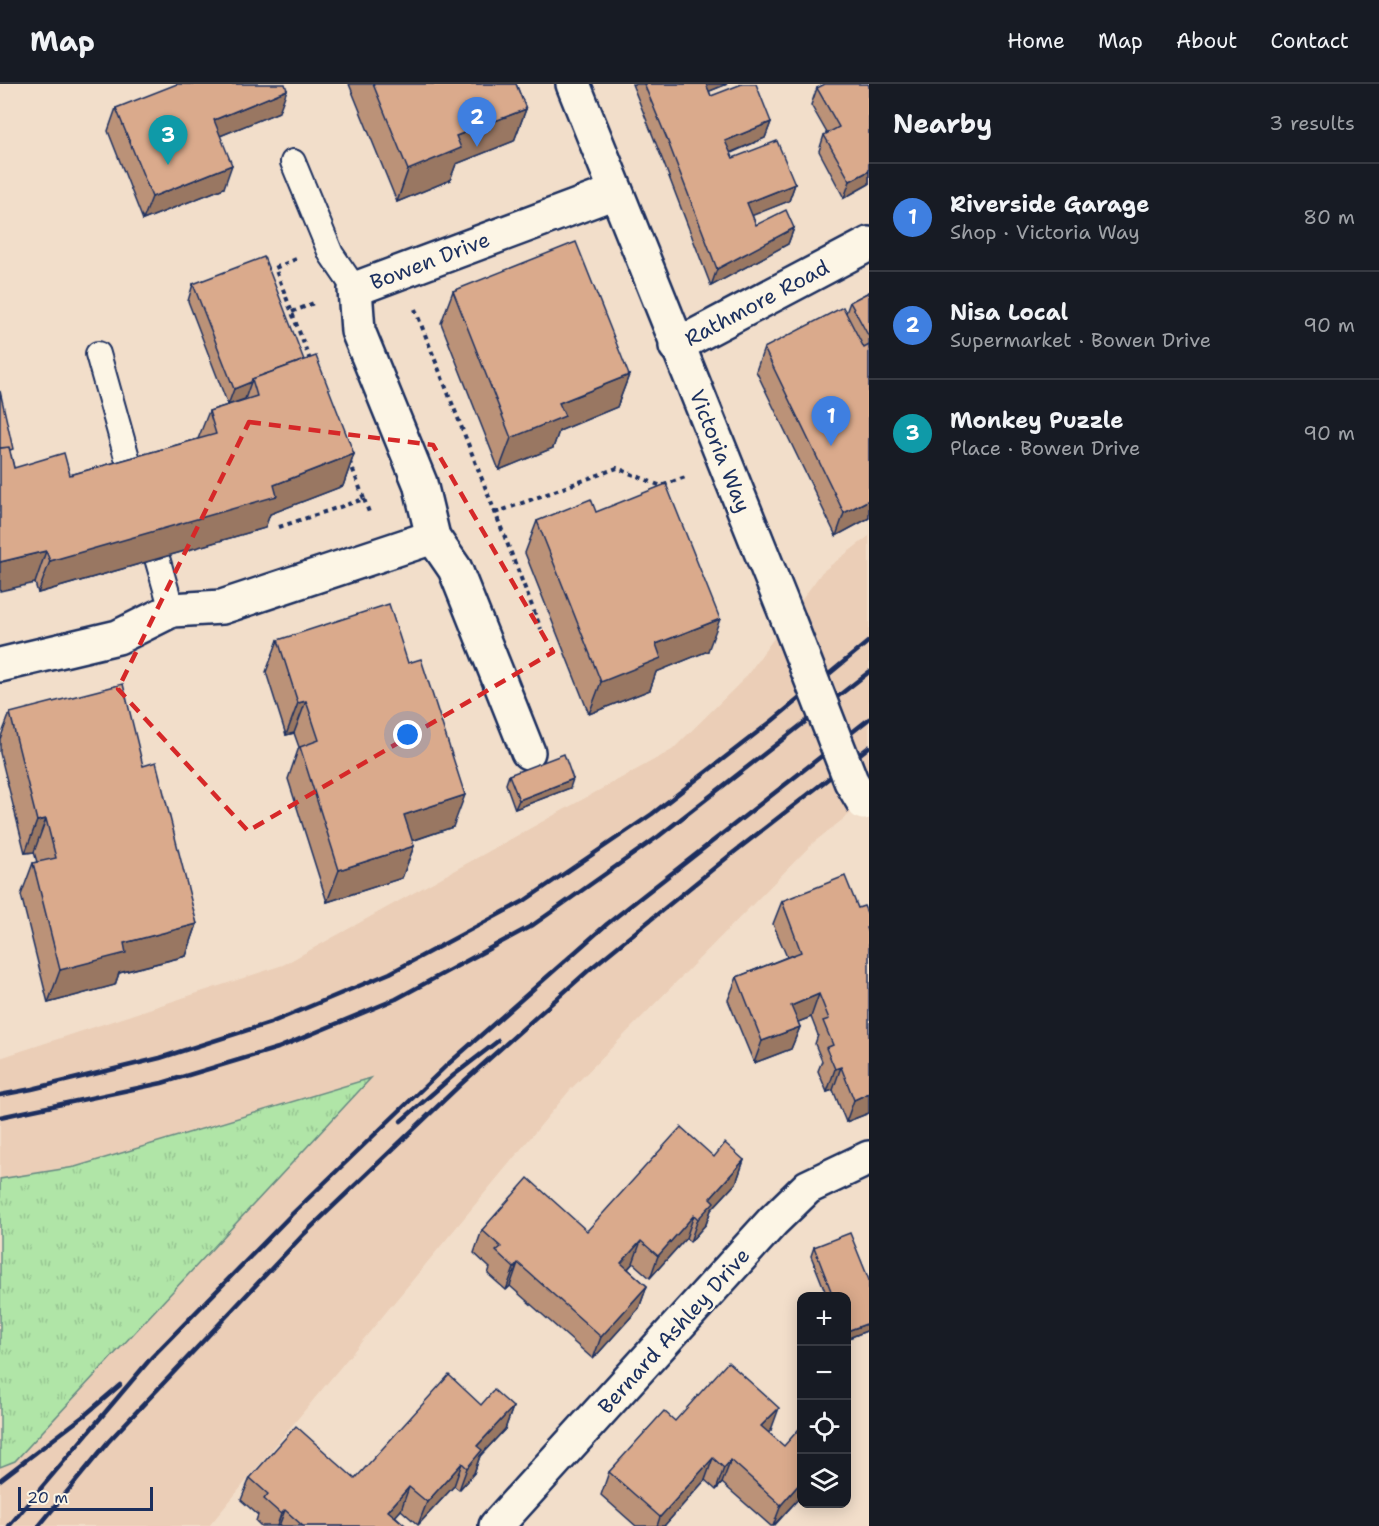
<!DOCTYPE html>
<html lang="en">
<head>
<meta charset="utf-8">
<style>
  :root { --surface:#171b24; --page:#242831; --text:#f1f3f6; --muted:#9ea1a6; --line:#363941; --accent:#0f766e }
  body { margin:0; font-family:"Shantell Sans",sans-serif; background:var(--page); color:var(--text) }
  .controls { position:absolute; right:18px; bottom:18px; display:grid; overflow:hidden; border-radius:12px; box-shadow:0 3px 15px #0003 }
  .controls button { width:54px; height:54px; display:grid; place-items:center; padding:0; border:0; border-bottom:2px solid var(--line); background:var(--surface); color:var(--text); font:30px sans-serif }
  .scale { position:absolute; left:18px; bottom:15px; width:135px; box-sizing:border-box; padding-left:6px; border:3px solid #1b2f5e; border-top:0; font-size:16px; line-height:21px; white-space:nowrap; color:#1b2f5e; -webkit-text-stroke:4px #fcf5e5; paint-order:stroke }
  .you { position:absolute; left:408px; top:651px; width:21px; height:21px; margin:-15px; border:4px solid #fff; border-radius:50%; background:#1a73e8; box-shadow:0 0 0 9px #1a73e833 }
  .badge { display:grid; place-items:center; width:39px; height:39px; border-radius:50%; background:var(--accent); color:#fff; font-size:20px; font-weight:700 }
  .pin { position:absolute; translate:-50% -50px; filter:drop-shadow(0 2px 3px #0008) }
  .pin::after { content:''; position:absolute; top:32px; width:21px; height:18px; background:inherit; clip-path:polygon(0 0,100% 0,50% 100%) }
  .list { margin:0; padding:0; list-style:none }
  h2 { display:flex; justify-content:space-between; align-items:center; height:78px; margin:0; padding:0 24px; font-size:26px }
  h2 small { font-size:20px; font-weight:400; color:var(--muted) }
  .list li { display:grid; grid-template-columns:39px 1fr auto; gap:18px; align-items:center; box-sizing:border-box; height:108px; padding:0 24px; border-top:2px solid var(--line) }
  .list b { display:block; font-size:22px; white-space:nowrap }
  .list p { margin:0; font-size:20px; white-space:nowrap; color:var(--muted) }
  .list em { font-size:20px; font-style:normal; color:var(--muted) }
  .icon { flex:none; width:33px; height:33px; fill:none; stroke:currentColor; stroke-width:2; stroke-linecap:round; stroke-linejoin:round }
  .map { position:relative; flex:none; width:869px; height:1442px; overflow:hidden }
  header { display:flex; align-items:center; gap:36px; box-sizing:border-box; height:84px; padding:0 30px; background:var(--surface); border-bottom:2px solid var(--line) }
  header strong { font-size:28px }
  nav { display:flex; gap:33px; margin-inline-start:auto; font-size:21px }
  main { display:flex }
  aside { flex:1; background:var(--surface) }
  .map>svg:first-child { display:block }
  .built { fill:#ebceb7 }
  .grass { fill:url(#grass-tufts); stroke:#668a82; stroke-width:1.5 }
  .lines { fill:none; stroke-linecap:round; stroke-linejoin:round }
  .lane-casing { stroke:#1b2f5e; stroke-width:28 }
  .street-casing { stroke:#1b2f5e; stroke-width:38 }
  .path { stroke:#1b2f5e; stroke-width:4; stroke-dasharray:4.5 4.5; stroke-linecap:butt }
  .lane { stroke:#fcf5e5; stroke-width:24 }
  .street { stroke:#fcf5e5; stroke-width:33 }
  .rail { stroke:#1b2f5e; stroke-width:4.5 }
  .street-bridge-casing { stroke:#1b2f5e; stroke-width:38; stroke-linecap:butt }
  .street-bridge { stroke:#fcf5e5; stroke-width:33 }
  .wall { fill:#bb9278; stroke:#1b2f5e; stroke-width:1.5 }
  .shaded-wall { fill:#997762; stroke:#1b2f5e; stroke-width:1.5 }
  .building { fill:#daaa8c; stroke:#1b2f5e; stroke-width:1.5 }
  .marked { fill:none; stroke:#d62828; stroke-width:4.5; stroke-dasharray:12 8; stroke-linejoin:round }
  .labels { text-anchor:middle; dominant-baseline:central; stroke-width:4.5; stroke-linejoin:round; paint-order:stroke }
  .street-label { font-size:21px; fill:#1b2f5e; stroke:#fcf5e5 }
</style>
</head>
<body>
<header>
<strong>Map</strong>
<nav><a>Home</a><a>Map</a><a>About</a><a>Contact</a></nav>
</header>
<main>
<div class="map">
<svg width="869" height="1442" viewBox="0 0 869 1442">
  <defs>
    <pattern id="grass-tufts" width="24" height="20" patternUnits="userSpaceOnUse" patternTransform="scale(1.5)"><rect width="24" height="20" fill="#b0e5a7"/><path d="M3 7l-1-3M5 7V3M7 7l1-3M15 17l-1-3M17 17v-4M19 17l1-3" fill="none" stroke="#97c592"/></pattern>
  </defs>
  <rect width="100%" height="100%" fill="#f2deca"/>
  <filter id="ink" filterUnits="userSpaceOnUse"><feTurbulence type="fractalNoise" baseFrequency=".0167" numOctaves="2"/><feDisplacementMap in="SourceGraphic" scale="12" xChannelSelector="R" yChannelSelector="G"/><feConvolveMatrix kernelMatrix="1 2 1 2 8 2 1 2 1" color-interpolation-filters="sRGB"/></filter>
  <g filter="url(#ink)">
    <!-- built -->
    <polygon class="built" points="869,452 869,715 814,758 570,1006 209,1442 0,1442 0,974 283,881 672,666 745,594 822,488"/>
    <!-- grass -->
    <polygon class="grass" points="371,994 15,1377 0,1383 0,1095 75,1083"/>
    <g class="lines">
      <!-- lane casing -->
      <g class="lane-casing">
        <g id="lane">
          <polyline points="293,78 331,170 355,205"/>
          <polyline points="98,270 135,402"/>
          <polyline points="157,474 172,526"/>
        </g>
      </g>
      <!-- street casing -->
      <g class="street-casing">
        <g id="street">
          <polyline points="573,0 788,535"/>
          <polyline points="676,262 869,160"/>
          <polyline points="0,581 118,553 172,526 222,523 433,453"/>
          <polyline points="528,668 455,485 433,453 420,399 358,247 355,205 615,108"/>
          <polyline points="496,1442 773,1137 808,1103 869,1074"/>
        </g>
      </g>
      <!-- path -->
      <g class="path">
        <polyline points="296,175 275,184 310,276"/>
        <polyline points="415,225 541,545"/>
        <polyline points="292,228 316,218"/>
        <polyline points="364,415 370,431"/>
        <polyline points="495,429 617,384 661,402 688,392"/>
        <polyline points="279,443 364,415 350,378"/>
      </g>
      <!-- lane -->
      <use href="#lane" class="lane"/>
      <!-- street -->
      <use href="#street" class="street"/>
      <!-- rail -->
      <g class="rail">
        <polyline points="0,1011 32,1005 160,974 270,939 390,889 524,817 652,730 772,637 869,557"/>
        <polyline points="0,1033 162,999 278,964 396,915 533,841 659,752 869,588"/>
        <polyline points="401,1037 454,991 498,957"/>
        <polyline points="0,1396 85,1331 120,1301"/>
        <polyline points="9,1442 152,1273 292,1130 446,982 607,840 869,635"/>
        <polyline points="39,1442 108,1358 304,1150 461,1000 590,885 729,772 869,663"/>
      </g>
      <!-- street-bridge casing -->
      <g class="street-bridge-casing">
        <polyline id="street-bridge" points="788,535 851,697 864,719"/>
      </g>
      <!-- street-bridge -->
      <use href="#street-bridge" class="street-bridge"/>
    </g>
    <!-- wall -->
    <g class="wall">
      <polygon points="349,0 516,0 526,25 514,57 456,80 450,96 397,118"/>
      <polygon points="632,0 727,0 709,7 711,12 771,38 765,54 731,69 733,74 795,100 789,117 752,131 756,141 794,144 788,160 711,202 661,72"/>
      <polygon points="869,2 869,100 844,114 819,67 824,51 827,49 811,21 817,4"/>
      <polygon points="116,24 279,28 220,52 224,104 143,136 108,47"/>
      <polygon points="193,200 304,276 354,370 343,402 270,430 265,444 38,509 35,499 11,371 14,384 70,391 198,355 209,327 228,321 188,217"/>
      <polygon points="453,207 629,291 617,323 559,347 553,364 499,386 441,239"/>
      <polygon points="869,208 869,434 836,452 756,287 764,264 846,229 850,218"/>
      <polygon points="596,428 708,567 656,588 650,606 589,630 525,469 537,437"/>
      <polygon points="278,556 453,743 412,757 414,762 402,794 327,818 288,695 299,663 294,649 286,651 266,588"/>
      <polygon points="10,629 143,682 197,840 186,872 119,889 115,901 48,919 21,811 33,779 37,778 34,768 25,769 0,669 0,655"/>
      <polygon points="509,691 570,704 515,725 506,700"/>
      <polygon points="782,817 869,1029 846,1038 833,1006 827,1008 818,987 822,977 815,960 818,951 811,933 798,938 800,943 791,965 754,979 728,916 737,893 787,873 773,840"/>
      <polygon points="714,1073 744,1076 736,1099 711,1126 706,1140 690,1158 686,1154 650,1194 633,1179 628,1185 647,1202 639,1224 593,1275 510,1202 506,1206 488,1190 490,1184 474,1169 482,1146 587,1147"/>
      <polygon points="814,1163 869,1196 869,1246 846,1255 846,1212 827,1212 811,1172"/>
      <polygon points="481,1321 513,1323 505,1345 480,1372 474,1389 459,1406 454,1402 418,1441 401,1426 395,1432 406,1442 261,1442 256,1437 258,1431 241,1416 250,1394 355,1395"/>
      <polygon points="675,1337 771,1346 768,1348 801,1412 774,1442 771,1442 722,1399 716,1406 705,1396 664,1442 636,1442 601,1411 609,1388"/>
    </g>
    <!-- shaded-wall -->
    <g class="shaded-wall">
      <polygon points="702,0 727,0 698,12"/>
      <polygon points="287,6 279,28 205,58 214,36"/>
      <polygon points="526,25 514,57 456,80 450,96 397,118 408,86 456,52"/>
      <polygon points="771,38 765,54 720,73 725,57"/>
      <polygon points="232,81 224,104 143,136 152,113"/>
      <polygon points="869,87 869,100 844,114 850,97"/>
      <polygon points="795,100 789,117 741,136 747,119"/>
      <polygon points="794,144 788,160 711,202 717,185"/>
      <polygon points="629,291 617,323 559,347 553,364 499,386 511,354 559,319"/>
      <polygon points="251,298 245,315 228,321 234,305"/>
      <polygon points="354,370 343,402 270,430 265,444 38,509 50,477 274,401"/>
      <polygon points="869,416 869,434 836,452 844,429"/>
      <polygon points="46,467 35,499 0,507 0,478"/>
      <polygon points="720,535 708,567 656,588 650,606 589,630 601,598 656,560"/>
      <polygon points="306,617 294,649 286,651 298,619"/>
      <polygon points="573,695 570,704 515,725 519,716"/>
      <polygon points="465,711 453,743 393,763 404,731"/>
      <polygon points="46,735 34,768 25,769 37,737"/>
      <polygon points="414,762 402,794 327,818 339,786"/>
      <polygon points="197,840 186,872 119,889 115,901 48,919 60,886 124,859"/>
      <polygon points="819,910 811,933 783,944 791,922"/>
      <polygon points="800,943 791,965 754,979 762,957"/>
      <polygon points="841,983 833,1006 827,1008 835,985"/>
      <polygon points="869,1009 869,1029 846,1038 854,1016"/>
      <polygon points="744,1076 736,1099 711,1126 706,1140 690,1158 698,1135 710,1114"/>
      <polygon points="694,1131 686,1154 650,1194 658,1172"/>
      <polygon points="641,1157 633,1179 613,1201 621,1179"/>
      <polygon points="518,1179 510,1202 506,1206 514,1184"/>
      <polygon points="647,1202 639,1224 593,1275 601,1253"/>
      <polygon points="869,1239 869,1246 846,1255 847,1247"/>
      <polygon points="513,1323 505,1345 480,1372 474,1389 459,1406 467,1384 477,1362"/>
      <polygon points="779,1324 771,1346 753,1365 761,1342"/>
      <polygon points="713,1374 705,1396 664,1442 657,1442 660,1433"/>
      <polygon points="731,1376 722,1399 716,1406 724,1384"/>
      <polygon points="462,1379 454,1402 418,1441 427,1418"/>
      <polygon points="801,1398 801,1412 773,1442 781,1421"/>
      <polygon points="409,1403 401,1426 387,1442 388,1427"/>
      <polygon points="285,1426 279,1442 277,1442 281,1430"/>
    </g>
    <!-- building -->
    <g class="building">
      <polygon points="177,0 285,0 287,6 214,36 232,81 152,113 116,24"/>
      <polygon points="373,0 516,0 526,25 456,52 461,64 408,86"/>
      <polygon points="644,0 706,0 711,12 742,0 756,0 771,38 725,57 733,74 777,57 795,100 747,119 756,141 786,126 794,144 717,185 667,55"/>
      <polygon points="825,0 868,0 869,2 869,87 850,97 824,51 839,43 817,4"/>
      <polygon points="576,158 629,291 559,319 565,332 511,354 453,207"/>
      <polygon points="264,173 304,276 252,295 251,298 234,305 193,200"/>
      <polygon points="869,208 869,253 850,218"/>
      <polygon points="843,223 864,264 869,261 869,416 844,429 764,264"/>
      <polygon points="316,272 354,370 274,401 277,412 50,477 46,467 0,478 0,364 9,363 14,384 64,369 70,391 216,350 209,327 257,312 252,295"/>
      <polygon points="0,307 13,365 10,366 9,363 0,364"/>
      <polygon points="666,400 720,535 656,560 661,574 601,598 537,437 591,415 596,428"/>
      <polygon points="389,520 408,579 421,575 465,711 404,731 414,762 339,786 300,663 319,656 306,617 298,619 278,556"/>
      <polygon points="123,600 143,682 156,678 197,840 124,859 126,869 60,886 33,779 56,774 46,735 37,737 10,629"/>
      <polygon points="564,670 573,695 519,716 509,691"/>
      <polygon points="845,792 858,824 864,822 869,833 869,843 866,844 869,852 869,1009 854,1016 841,983 835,985 826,964 833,961 823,937 829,935 819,910 791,922 800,943 762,957 737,893 801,868 782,817"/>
      <polygon points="681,1043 714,1073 725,1059 744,1076 710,1114 714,1118 698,1135 694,1131 658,1172 641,1157 621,1179 647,1202 601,1253 518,1179 514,1184 496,1167 501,1163 482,1146 528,1094 587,1147"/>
      <polygon points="850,1149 869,1196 869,1239 847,1247 846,1212 833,1212 814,1163"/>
      <polygon points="728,1278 779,1324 761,1342 784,1362 799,1345 801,1348 801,1398 781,1421 731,1376 724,1384 713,1374 660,1433 609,1388 664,1327 675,1337"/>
      <polygon points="449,1291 481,1321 494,1306 513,1323 477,1362 482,1366 467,1384 462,1379 427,1418 409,1403 388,1427 406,1442 303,1442 285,1426 281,1430 264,1415 268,1410 250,1394 296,1342 355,1395"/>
    </g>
  </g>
  <!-- marked area -->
  <path class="marked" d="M 249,338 L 433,361 L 553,568 L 248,747 L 118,605 Z"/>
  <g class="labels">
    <!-- street labels -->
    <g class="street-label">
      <text transform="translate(430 177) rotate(-21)">Bowen Drive</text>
      <text transform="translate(757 219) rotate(-28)">Rathmore Road</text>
      <text transform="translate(720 367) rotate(68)">Victoria Way</text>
      <text transform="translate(674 1247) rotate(-48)">Bernard Ashley Drive</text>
    </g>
  </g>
</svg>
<div class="controls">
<button>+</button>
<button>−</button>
<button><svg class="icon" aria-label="locate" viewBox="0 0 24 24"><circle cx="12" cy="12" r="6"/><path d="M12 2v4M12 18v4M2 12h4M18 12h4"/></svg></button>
<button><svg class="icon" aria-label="layers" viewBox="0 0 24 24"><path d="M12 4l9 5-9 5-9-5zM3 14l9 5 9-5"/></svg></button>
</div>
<div class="scale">20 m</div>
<div class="you"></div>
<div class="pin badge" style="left:831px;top:362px;background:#3f7fe0">1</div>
<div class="pin badge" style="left:477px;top:63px;background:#3f7fe0">2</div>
<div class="pin badge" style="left:168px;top:81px;background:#0f9aa8">3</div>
</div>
<aside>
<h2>Nearby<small>3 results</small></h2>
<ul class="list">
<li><span class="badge" style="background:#3f7fe0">1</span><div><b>Riverside Garage</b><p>Shop · Victoria Way</p></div><em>80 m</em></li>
<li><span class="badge" style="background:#3f7fe0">2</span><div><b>Nisa Local</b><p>Supermarket · Bowen Drive</p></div><em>90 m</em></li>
<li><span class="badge" style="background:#0f9aa8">3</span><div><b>Monkey Puzzle</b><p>Place · Bowen Drive</p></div><em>90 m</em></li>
</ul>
</aside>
</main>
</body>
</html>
